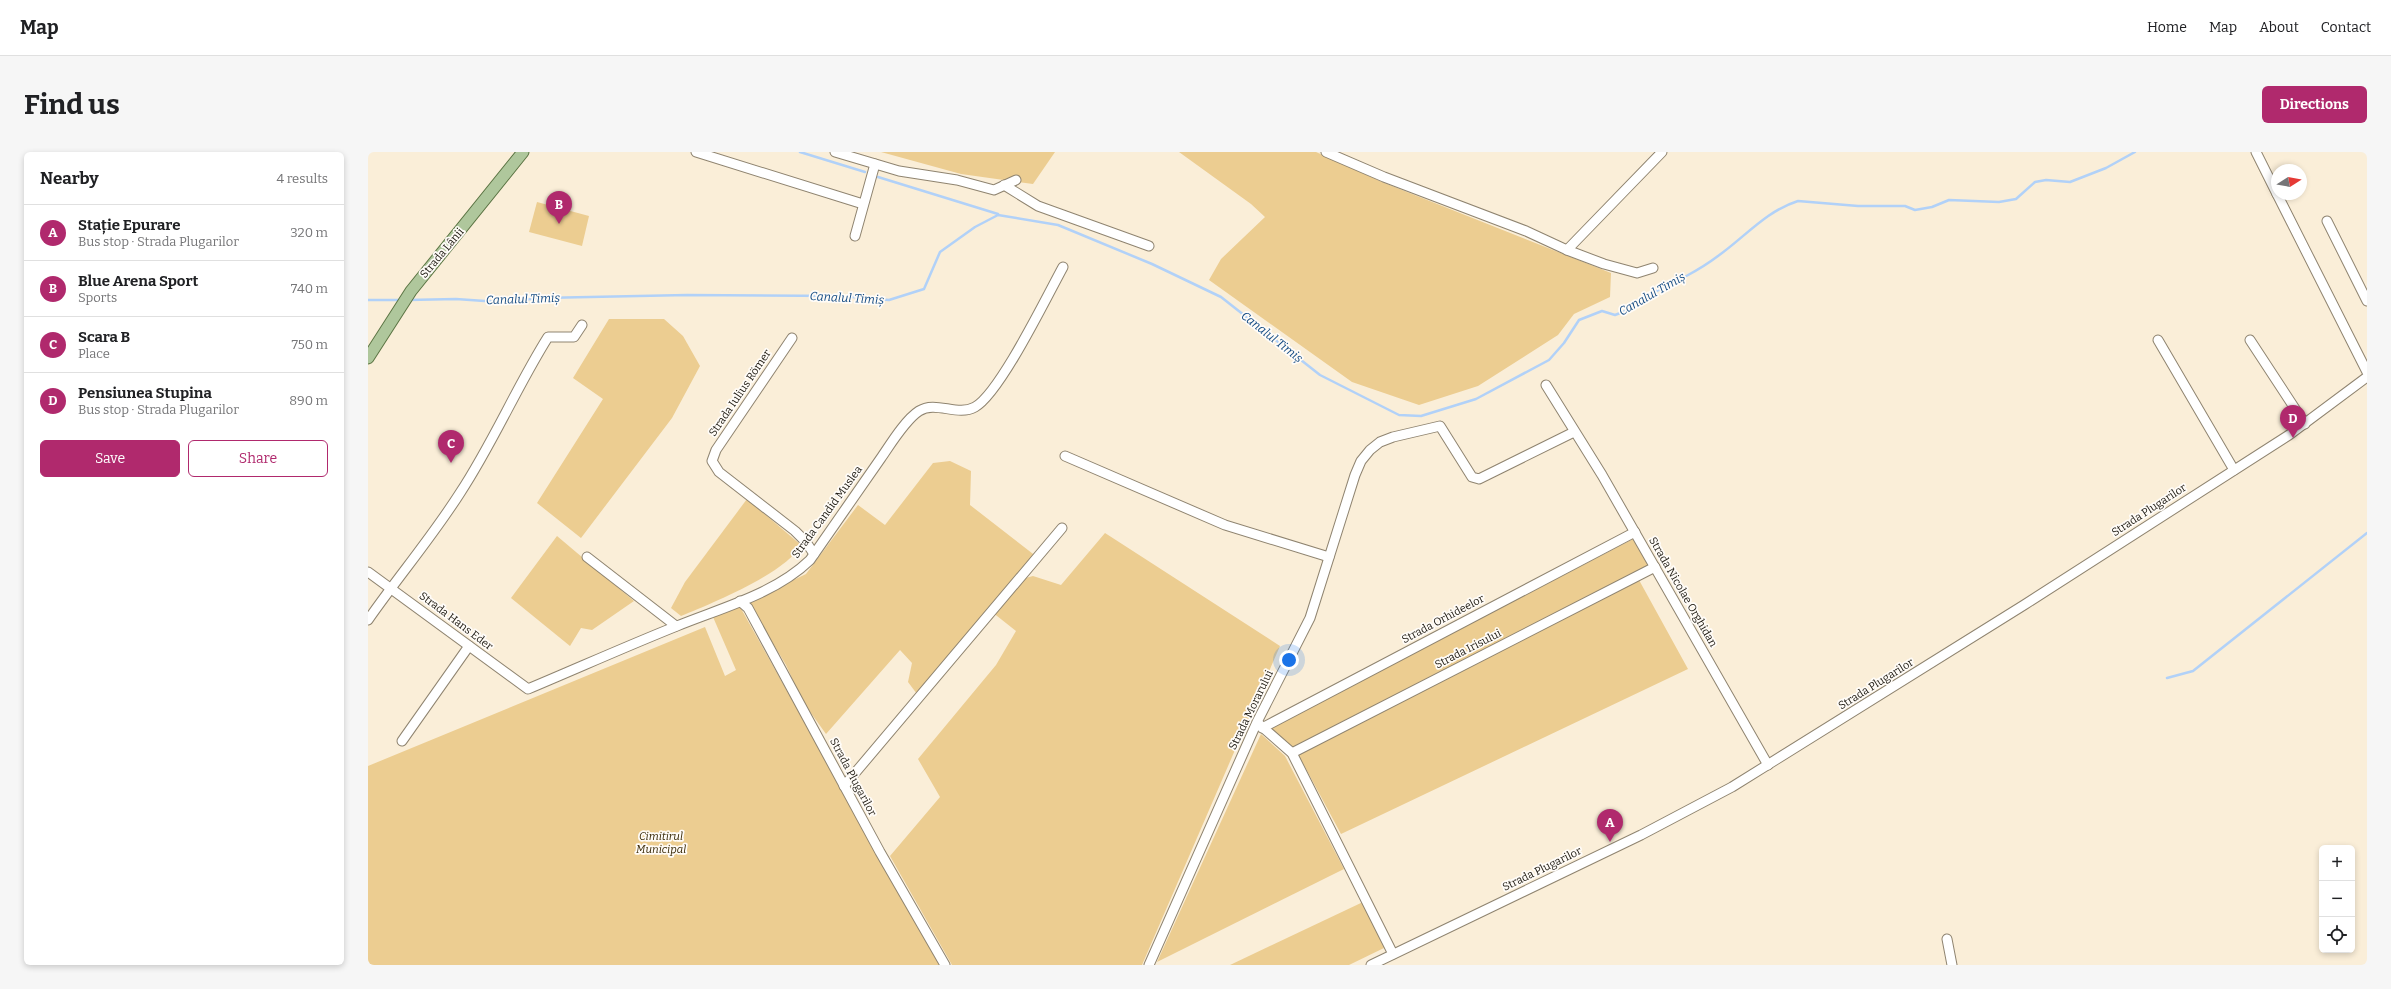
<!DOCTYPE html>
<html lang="en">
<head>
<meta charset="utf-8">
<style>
  :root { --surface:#fff; --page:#f6f6f6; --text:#202124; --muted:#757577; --line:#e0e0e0; --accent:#b0296d }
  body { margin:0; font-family:Bitter,serif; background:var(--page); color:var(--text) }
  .controls { position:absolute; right:12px; bottom:12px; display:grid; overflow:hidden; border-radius:6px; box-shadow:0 2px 6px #0003 }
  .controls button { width:36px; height:36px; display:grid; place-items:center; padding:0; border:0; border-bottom:1px solid var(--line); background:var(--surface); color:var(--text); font:20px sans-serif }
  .compass { position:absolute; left:1903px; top:12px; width:36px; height:36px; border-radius:50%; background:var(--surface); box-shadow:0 2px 6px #0003; rotate:79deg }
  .you { position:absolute; left:921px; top:508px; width:14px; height:14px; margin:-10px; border:3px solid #fff; border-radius:50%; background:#1a73e8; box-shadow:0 0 0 6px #1a73e833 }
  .badge { display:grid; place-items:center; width:26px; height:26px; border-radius:50%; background:var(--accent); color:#fff; font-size:13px; font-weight:700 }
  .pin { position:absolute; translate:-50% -33px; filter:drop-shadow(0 1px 2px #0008) }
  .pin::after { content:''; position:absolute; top:21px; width:14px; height:12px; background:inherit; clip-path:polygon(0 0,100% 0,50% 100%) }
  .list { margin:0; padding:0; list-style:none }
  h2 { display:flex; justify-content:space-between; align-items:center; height:52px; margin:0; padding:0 16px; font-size:17px }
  h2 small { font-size:13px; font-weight:400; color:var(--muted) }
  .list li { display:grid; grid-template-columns:26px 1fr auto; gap:12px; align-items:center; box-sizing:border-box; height:56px; padding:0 16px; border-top:1px solid var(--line) }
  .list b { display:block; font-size:15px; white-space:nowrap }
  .list p { margin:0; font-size:13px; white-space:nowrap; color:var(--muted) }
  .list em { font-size:13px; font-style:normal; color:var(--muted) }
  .actions { display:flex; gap:8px; padding:12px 16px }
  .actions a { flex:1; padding:9px 0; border:1px solid var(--accent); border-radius:6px; text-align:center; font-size:14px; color:var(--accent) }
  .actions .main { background:var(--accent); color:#fff }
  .icon { flex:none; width:22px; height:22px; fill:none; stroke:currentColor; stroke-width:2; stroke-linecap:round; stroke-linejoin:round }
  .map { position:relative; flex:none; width:1999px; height:813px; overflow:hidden; border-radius:6px }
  header { display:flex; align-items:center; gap:24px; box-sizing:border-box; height:56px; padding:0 20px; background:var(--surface); border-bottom:1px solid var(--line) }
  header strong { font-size:19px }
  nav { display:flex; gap:22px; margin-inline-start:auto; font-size:14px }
  .intro { display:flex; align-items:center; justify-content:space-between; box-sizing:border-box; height:96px; padding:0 24px }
  h1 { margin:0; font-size:28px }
  .button { padding:10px 18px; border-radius:6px; background:var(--accent); color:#fff; font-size:14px; font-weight:700 }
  main { display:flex; gap:24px; padding:0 24px }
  aside { flex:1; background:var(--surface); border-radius:6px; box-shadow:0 2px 6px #0003 }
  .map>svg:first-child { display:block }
  .green { fill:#eccd91 }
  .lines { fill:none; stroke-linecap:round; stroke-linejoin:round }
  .stream { stroke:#b1d1f8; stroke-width:2.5 }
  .minor-casing { stroke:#8f8470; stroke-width:11 }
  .major-casing { stroke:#5b7443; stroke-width:13 }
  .minor { stroke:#fff; stroke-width:9 }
  .major { stroke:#afc79c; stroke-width:11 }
  .labels { text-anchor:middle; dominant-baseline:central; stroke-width:3.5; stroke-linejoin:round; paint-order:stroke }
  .street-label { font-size:11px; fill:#242018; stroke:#fffcf8 }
  .park-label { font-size:11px; font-style:italic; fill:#372704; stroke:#fffcf8 }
  .water-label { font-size:12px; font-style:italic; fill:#154c84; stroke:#fffcf8 }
</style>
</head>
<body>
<header>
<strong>Map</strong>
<nav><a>Home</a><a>Map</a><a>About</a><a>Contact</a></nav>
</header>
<div class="intro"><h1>Find us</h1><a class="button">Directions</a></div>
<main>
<aside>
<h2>Nearby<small>4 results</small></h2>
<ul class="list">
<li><span class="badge">A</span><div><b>Stație Epurare</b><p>Bus stop · Strada Plugarilor</p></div><em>320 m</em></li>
<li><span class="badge">B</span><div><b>Blue Arena Sport</b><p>Sports</p></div><em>740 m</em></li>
<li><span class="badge">C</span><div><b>Scara B</b><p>Place</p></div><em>750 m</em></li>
<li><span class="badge">D</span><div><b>Pensiunea Stupina</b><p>Bus stop · Strada Plugarilor</p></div><em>890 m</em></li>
</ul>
<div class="actions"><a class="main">Save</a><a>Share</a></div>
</aside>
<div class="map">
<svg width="1999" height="813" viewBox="0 0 1999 813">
  <rect width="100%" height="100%" fill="#faeed8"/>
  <!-- green -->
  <g class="green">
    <polygon points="513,0 687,0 665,32 593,22"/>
    <polygon points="811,0 948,0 1014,30 1243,121 1242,145 1206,162 1190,183 1110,234 1051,253 984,230 841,128 853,107 897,65 883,52"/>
    <polygon points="169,50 221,64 214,94 161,80"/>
    <polygon points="241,167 296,167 315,184 332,214 304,266 213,386 169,351 235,247 205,226"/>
    <polygon points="582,309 603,319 602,353 669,405 654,427 665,424 693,433 737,381 912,494 774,813 584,813 522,704 572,645 550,607 628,513 648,479 624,460 549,542 540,530 544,511 532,498 458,582 435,550 418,513 380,450 438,422 490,353 517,373 565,311"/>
    <path d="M 379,347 L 433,393 C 418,421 343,452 313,464 L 303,456 L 317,430 Z"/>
    <polygon points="189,384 266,449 224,478 213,476 202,494 143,446"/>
    <polygon points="1265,387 1282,414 1271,428 1320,517 973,682 930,602 900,577"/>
    <polygon points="371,453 572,813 0,813 0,614 337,475 357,524 368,518 345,465"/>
    <polygon points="893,582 917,604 976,717 789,810"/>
    <polygon points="995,750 1016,796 981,813 862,813"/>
  </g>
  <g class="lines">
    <!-- stream -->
    <g class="stream">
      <polyline points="432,0 497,20"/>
      <polyline points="510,25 630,62"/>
      <polyline points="0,148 33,148"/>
      <path d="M 40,148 L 88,147 L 131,150 L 173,146 L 319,143 L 472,144 L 521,148 L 556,137 L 572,100 L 607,75 L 630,63 L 690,73 L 784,112 L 853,145 L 952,223 L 1031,263 L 1053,264 L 1108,247 L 1181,208 L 1196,191 L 1211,168 L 1234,159 L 1247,163 L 1260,158 L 1266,150 C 1294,136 1325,123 1350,104 C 1377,85 1398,59 1430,49 L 1490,54 L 1537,54 L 1547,58 L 1564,55 L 1581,48 L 1631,50 L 1648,47 L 1667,30 L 1678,28 L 1702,30 L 1738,16 L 1767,0"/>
      <polyline points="1799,526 1825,519 1999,381"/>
    </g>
    <!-- minor casing -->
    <g class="minor-casing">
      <g id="minor">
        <polyline points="328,0 495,52"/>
        <polyline points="467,0 531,19 589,28 626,38 648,28"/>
        <polyline points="958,0 1016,25 1158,79 1199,98 1236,112 1269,121 1285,116"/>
        <polyline points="1888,0 1909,42"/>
        <polyline points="636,33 670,54 781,94"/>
        <polyline points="1909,42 1999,220"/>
        <polyline points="1959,69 1999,149"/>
        <polyline points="487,84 507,12"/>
        <polyline points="1199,98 1294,0"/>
        <polyline points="424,186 348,298 344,309 351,320 427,379 438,390 446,402"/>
        <polyline points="1790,188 1866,318"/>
        <polyline points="1882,188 1937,272"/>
        <polyline points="1178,233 1234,323 1400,613"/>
        <polyline points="697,304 857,373 961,405"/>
        <polyline points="219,405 308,474"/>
        <path d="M 0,420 L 160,537 C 210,516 259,494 309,474 C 353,456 407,442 442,408 C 466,374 489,340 513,306 C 522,293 537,268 551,259 C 568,248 589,265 607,255 C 632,241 679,144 695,115"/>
        <polyline points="372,449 380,456 512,700 577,813"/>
        <path d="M 0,468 C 30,425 64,385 92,341 C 125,291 148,236 180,185 L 206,185 L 214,173"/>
        <polyline points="891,572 924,601 1025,802"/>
        <polyline points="894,576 1267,380"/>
        <polyline points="34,589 101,494"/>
        <polyline points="924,601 1287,415"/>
        <polyline points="476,634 694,376"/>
        <polyline points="1579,787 1584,813"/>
        <polyline points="781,813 889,570 942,466 987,323 993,309 1002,298 1012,290 1025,285 1072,274 1104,325 1111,327 1206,280"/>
        <polyline points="1003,813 1273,683 1364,635 1656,453 1921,283 1999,225"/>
      </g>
    </g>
    <!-- major casing -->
    <g class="major-casing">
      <polyline id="major" points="0,206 43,139 155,0"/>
    </g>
    <!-- minor -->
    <use href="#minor" class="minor"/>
    <!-- major -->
    <use href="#major" class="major"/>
  </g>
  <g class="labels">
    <!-- street labels -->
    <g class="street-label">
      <text transform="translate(74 101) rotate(-50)">Strada Lânii</text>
      <text transform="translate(372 241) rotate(-56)">Strada Iulius Römer</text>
      <text transform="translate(1781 358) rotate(-33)">Strada Plugarilor</text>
      <text transform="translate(459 360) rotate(-54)">Strada Candid Muslea</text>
      <text transform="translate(1315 440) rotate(60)">Strada Nicolae Orghidan</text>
      <text transform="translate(1075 467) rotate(-28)">Strada Orhideelor</text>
      <text transform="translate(88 469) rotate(37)">Strada Hans Eder</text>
      <text transform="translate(1100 497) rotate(-27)">Strada Irisului</text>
      <text transform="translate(1508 532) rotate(-32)">Strada Plugarilor</text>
      <text transform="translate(883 558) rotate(-64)">Strada Morarului</text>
      <text transform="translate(485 625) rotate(62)">Strada Plugarilor</text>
      <text transform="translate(1174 717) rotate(-26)">Strada Plugarilor</text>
    </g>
    <!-- park labels -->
    <g class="park-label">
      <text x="293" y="684">Cimitirul<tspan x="293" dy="13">Municipal</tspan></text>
    </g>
    <!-- water labels -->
    <g class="water-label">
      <text transform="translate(1284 142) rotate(-30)">Canalul Timiș</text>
      <text transform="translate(479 146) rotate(3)">Canalul Timiș</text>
      <text transform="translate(155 147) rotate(-2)">Canalul Timiș</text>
      <text transform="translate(904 185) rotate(38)">Canalul Timiș</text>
    </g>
  </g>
</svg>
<div class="controls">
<button>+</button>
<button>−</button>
<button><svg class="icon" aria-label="locate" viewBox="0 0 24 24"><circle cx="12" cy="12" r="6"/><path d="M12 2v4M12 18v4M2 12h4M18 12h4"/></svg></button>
</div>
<svg class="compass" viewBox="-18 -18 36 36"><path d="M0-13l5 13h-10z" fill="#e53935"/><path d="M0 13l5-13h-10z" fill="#757577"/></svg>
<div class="you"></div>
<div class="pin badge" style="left:1242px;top:690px">A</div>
<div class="pin badge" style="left:191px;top:72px">B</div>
<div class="pin badge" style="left:83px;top:311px">C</div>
<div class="pin badge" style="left:1925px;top:286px">D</div>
</div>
</main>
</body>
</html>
